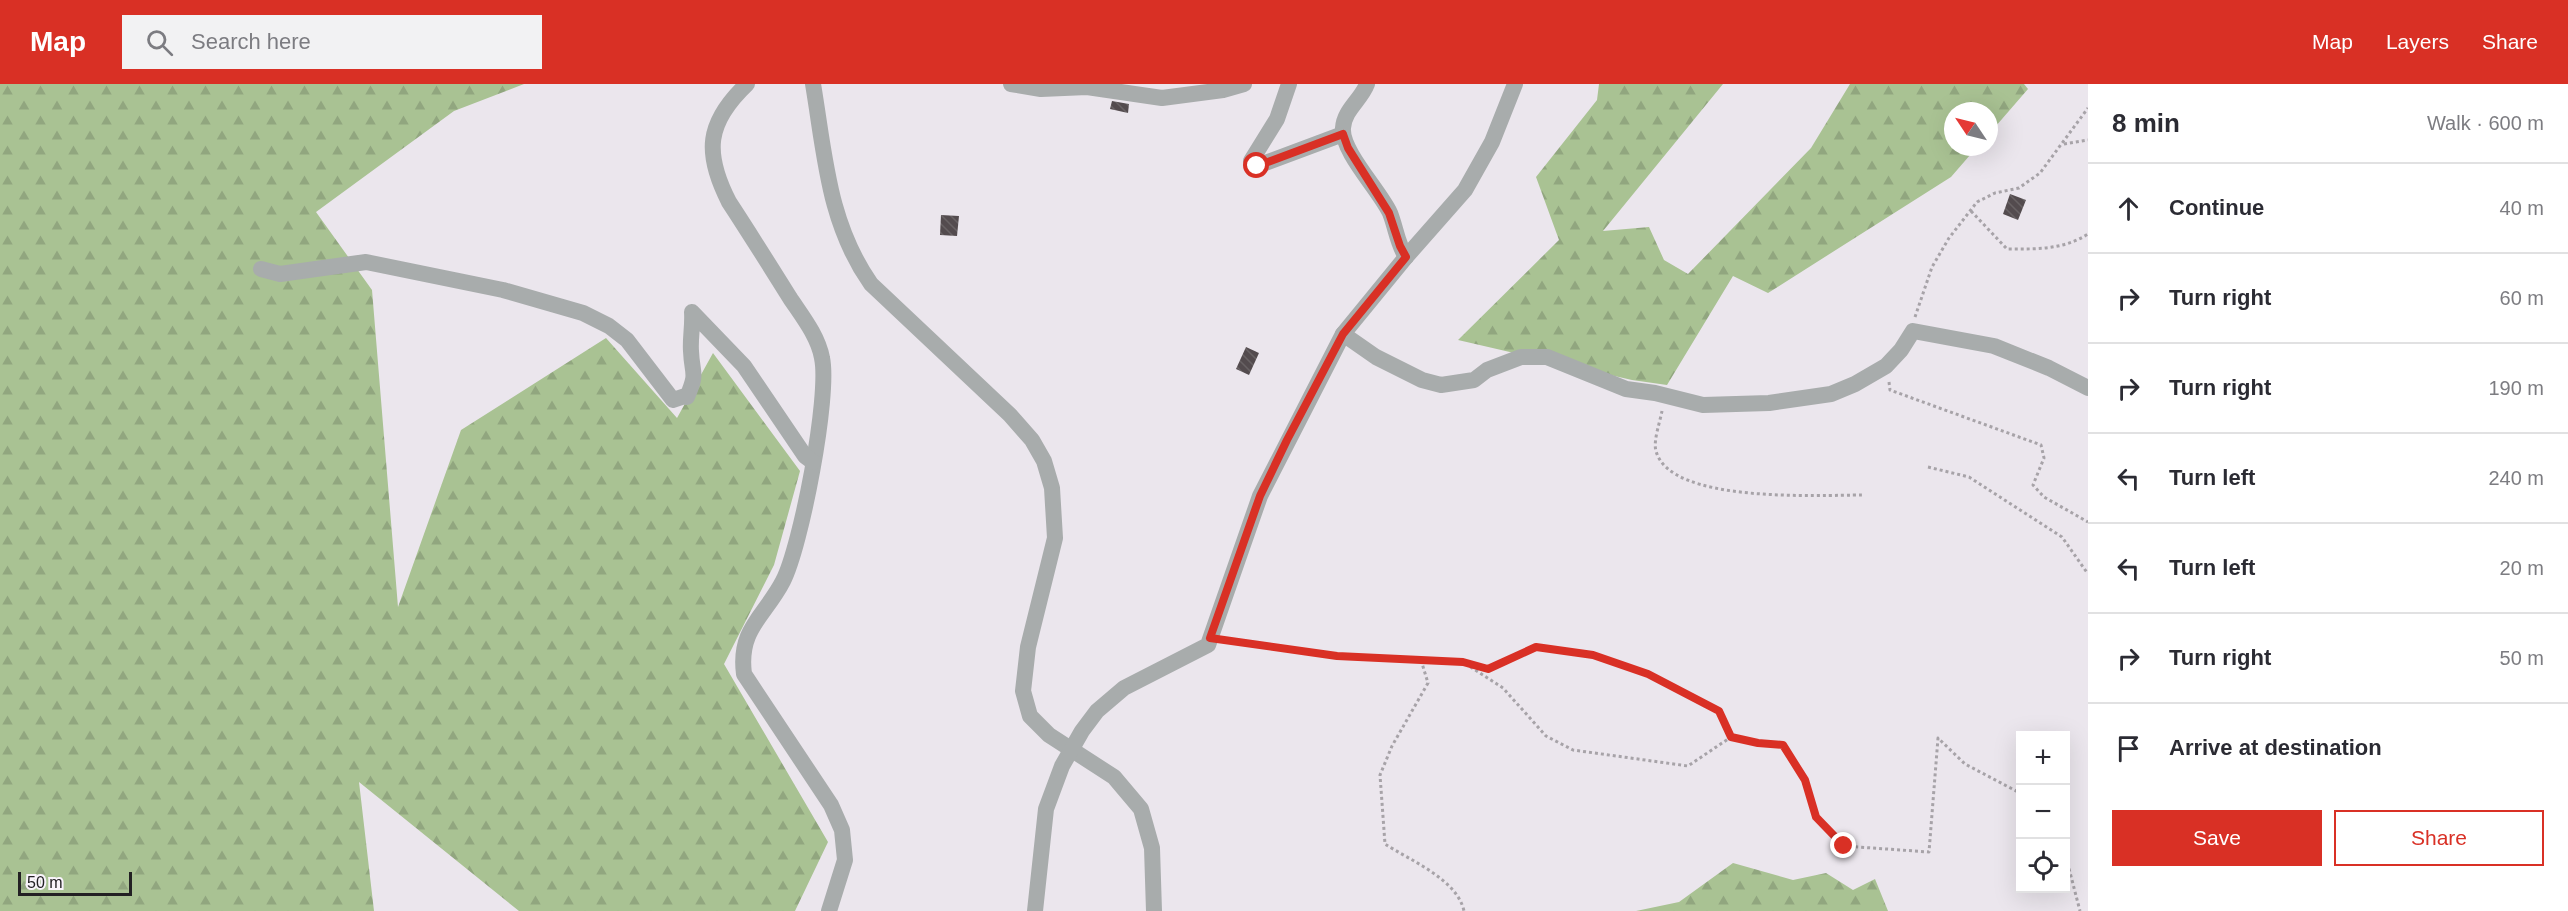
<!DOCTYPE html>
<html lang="en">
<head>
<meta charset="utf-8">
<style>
  :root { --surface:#fff; --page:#f2f2f3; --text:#2b2b33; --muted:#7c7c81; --line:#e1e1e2; --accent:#d93025 }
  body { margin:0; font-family:Helvetica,sans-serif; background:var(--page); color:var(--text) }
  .controls { position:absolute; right:18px; bottom:18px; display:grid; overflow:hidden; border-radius:0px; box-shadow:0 6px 24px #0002 }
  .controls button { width:54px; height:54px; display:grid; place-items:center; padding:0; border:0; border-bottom:2px solid var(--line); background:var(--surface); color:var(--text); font:30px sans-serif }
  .compass { position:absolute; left:1944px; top:18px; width:54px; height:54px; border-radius:50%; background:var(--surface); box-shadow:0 6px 24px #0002; rotate:305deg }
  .scale { position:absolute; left:18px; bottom:15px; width:114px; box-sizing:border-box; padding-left:6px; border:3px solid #232124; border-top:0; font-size:16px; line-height:21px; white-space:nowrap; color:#232124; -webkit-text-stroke:4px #f9f4fb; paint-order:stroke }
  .stop { position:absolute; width:18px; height:18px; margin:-14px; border:4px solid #d93025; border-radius:50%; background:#fff }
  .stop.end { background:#d93025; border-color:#fff; box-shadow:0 2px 6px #0008 }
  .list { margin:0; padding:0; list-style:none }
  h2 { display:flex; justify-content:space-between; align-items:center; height:78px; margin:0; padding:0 24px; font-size:26px }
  h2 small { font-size:20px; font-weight:400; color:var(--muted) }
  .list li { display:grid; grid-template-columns:39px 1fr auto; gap:18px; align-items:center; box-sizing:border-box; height:90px; padding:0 24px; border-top:2px solid var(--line) }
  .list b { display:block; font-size:22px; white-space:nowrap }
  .list em { font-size:20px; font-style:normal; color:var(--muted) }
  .actions { display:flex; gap:12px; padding:18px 24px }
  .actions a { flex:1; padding:14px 0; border:2px solid var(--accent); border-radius:0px; text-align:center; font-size:21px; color:var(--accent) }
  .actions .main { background:var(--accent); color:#fff }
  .icon { flex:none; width:33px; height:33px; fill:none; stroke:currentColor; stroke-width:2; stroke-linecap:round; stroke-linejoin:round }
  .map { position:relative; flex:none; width:2088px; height:827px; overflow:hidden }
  header { display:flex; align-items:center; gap:36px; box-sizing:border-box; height:84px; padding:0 30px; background:var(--accent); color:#fff }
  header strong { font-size:28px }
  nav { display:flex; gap:33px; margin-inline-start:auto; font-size:21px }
  .search { width:420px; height:54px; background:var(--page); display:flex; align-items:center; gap:15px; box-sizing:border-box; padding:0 21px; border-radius:0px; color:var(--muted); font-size:22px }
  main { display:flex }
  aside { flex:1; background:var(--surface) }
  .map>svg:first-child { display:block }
  .forest { fill:url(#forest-firs) }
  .building { fill:url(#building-back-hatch) }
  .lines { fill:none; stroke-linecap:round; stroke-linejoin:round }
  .path { stroke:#a7a3a8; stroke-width:3; stroke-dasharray:3 3; stroke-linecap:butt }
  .minor { stroke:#a8acac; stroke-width:16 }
  .route { stroke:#d93025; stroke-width:8 }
</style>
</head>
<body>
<header>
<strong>Map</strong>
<div class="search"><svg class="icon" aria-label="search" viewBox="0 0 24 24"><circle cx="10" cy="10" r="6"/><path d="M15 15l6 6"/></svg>Search here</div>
<nav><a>Map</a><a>Layers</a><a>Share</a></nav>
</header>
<main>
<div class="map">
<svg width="2088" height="827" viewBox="0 0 2088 827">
  <defs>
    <pattern id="forest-firs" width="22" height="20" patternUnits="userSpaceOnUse" patternTransform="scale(1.5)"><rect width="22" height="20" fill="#a9c293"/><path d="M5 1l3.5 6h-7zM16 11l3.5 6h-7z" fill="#91a67f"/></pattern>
    <pattern id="building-back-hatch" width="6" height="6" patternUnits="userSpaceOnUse" patternTransform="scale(1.5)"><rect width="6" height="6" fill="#534b4e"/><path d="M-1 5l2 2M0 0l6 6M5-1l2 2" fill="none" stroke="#686264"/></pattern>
  </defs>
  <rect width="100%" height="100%" fill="#ebe6ed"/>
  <!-- forest -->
  <g class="forest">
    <polygon points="0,0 524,0 454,27 316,128 372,206 398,523 461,346 606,254 677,334 713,269 800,387 774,481 724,580 828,758 795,827 519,827 359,698 374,827 0,827"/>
    <polygon points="1599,0 1723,0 1603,147 1649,143 1664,176 1688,190 1811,64 1850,0 2024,0 2028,5 1989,50 1989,27 1953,27 1953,63 1977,63 1951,93 1768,209 1733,192 1667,301 1632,296 1458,256 1559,156 1536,93 1597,16"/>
    <polygon points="1733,779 1793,796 1826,789 1853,806 1875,795 1888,827 1636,827 1679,818"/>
  </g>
  <!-- building -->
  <g class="building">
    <polygon points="1112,17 1129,20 1128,29 1110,25"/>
    <polygon points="2010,110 2026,116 2018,136 2003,130"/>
    <polygon points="941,131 959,132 957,152 940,151"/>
    <polygon points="1246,263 1259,269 1249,291 1236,285"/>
  </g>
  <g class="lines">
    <!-- path -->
    <g class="path">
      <polyline points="2064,60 2088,56"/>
      <path d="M 1971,127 L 2007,165 C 2036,165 2063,166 2088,150"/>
      <polyline points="1915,233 1932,183 1949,154 1977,118 1995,109 2019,104 2040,89 2088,24"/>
      <polyline points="1889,298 1890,306 2041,361 2044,374 2033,401 2044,413 2088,438"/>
      <path d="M 1662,327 C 1660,338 1653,357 1656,367 C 1670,420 1819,411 1863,411"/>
      <polyline points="1928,383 1969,393 2062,453 2088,490"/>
      <polyline points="1227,556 1337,572 1463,578 1503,604 1546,652 1573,666 1688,682 1731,653 1758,659 1783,661 1805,696 1816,733 1844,762 1929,768 1938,654 1965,680 2020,709"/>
      <path d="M 1421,576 L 1428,599 L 1392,662 L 1380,691 L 1385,760 C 1411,777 1457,795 1464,827"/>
      <polyline points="1467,579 1488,585 1536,563 1593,571 1648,590 1719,627 1731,653"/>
      <polyline points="2066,773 2080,827"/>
    </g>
    <!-- minor -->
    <g class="minor">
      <path d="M 747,0 C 706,39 704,69 729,118 C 750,150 770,182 790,214 C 802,232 818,252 822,274 C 830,312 801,462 783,497 C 765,532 738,545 744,590 L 831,721 L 842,746 L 845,776 L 829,827"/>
      <path d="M 813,0 C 825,71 828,139 871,200 L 1010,331 L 1032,356 L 1044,377 L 1052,404 L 1055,454 L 1028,563 L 1023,607 L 1030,632 L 1049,651 L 1114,693 L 1141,725 L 1152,764 L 1154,827"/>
      <polyline points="1011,0 1041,5 1087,3 1162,14 1223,6 1244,0"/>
      <polyline points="1289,0 1277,35 1251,77 1257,82 1343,50"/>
      <path d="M 1367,0 C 1361,16 1344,26 1343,44 C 1341,67 1380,107 1390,129 C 1396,144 1397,159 1406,173"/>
      <path d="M 261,185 L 280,190 L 366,178 L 503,206 L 583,229 L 609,242 L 627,256 L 673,316 L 685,312 L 687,313 C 698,287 692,292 691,267 C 690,255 693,241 692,228 L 744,282 L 805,372 L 813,378"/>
      <polyline points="1343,250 1376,273 1422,296 1441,301 1474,296 1487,286 1521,273 1547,273 1626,305 1655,309 1703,321 1769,319 1831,310 1855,300 1886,282 1901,266 1913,247 1994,262 2049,284 2088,304"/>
      <polyline points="1035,827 1046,725 1062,682 1082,647 1097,627 1124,604 1208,561 1260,412 1343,250 1406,173 1465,106 1492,58 1515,0"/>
    </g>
  </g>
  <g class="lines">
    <!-- route -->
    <polyline class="route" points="1257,82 1343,50 1348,64 1389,129 1400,162 1406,173 1343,250 1287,356 1260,412 1210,554 1337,572 1463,578 1488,585 1536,563 1593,571 1648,590 1719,627 1731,653 1758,659 1783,661 1805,696 1816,733 1844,762"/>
  </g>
</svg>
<div class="controls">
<button>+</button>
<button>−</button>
<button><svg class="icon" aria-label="locate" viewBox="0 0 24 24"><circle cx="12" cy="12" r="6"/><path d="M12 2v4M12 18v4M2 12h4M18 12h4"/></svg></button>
</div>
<svg class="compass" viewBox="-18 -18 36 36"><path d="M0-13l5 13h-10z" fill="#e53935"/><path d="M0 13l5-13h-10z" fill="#7c7c81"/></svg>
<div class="scale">50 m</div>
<div class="stop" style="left:1257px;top:82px"></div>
<div class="stop end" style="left:1844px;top:762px"></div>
</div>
<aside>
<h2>8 min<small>Walk · 600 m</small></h2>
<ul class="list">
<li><svg class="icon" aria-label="ahead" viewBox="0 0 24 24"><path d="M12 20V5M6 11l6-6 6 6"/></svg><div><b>Continue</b></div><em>40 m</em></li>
<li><svg class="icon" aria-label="right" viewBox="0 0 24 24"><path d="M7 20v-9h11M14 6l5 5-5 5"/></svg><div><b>Turn right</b></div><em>60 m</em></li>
<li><svg class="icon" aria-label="right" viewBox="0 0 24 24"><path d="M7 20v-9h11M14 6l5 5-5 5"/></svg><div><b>Turn right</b></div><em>190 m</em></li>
<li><svg class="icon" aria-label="left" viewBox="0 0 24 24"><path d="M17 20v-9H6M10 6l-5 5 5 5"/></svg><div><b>Turn left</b></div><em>240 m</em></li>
<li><svg class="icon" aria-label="left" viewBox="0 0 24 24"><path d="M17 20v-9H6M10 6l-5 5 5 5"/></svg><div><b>Turn left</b></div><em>20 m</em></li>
<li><svg class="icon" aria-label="right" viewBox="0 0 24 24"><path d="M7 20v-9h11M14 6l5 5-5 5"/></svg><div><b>Turn right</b></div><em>50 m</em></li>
<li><svg class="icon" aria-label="arrive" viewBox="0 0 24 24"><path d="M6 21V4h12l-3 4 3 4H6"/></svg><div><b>Arrive at destination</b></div></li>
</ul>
<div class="actions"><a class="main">Save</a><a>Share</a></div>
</aside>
</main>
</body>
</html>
